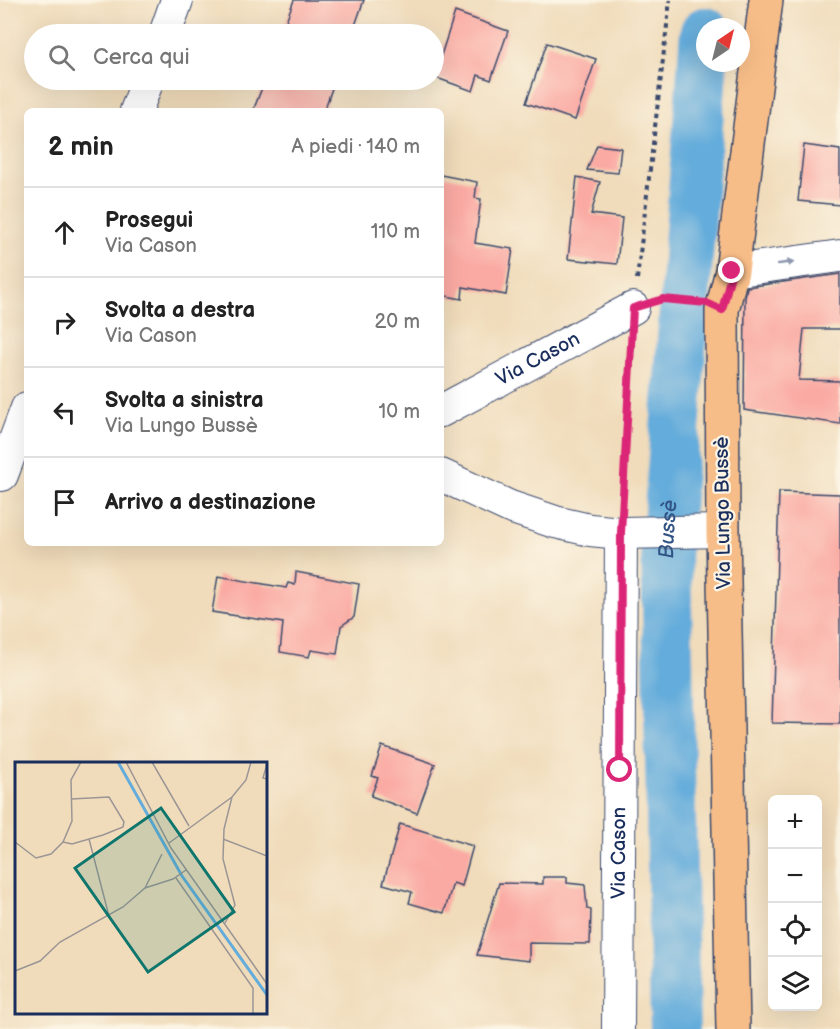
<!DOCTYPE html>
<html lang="it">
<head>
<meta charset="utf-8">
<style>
  :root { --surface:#fff; --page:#f6f6f6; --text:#222; --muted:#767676; --line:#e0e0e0 }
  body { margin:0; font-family:"Balsamiq Sans",sans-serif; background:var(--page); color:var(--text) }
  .controls { position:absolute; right:18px; bottom:18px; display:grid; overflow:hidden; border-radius:9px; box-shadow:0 6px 24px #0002 }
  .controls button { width:54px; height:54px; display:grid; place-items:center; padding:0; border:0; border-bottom:2px solid var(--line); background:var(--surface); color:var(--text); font:30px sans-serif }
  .compass { position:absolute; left:696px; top:18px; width:54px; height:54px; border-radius:50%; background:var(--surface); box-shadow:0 6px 24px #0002; rotate:35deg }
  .stop { position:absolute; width:18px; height:18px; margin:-14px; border:4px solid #db2777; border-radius:50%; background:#fff }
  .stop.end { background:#db2777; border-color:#fff; box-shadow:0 2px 6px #0008 }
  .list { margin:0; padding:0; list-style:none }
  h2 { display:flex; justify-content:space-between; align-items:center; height:78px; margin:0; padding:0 24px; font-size:26px }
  h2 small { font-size:20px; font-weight:400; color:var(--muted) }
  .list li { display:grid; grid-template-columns:39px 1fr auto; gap:18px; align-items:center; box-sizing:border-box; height:90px; padding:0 24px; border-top:2px solid var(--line) }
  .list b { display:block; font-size:22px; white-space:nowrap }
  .list p { margin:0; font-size:20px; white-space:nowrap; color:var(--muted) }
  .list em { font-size:20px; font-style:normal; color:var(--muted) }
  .icon { flex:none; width:33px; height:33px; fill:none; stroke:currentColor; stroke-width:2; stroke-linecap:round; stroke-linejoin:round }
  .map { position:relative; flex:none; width:840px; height:1029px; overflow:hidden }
  .search { position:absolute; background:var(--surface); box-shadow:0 6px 24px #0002; left:24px; top:24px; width:420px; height:66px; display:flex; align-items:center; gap:15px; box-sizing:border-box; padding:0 21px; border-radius:33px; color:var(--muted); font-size:22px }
  .panel { position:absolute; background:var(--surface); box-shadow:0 6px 24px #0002; left:24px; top:108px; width:420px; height:438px; border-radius:9px }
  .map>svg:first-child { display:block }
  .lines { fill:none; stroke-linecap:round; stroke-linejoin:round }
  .river { stroke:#64acdb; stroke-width:50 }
  .building { fill:#faaaa3 }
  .minor-casing { stroke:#3b496c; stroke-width:34 }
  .major-casing { stroke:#3b496c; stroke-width:36 }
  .path { stroke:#3b496c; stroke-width:4; stroke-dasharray:4.5 4.5; stroke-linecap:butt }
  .minor { stroke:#fff; stroke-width:32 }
  .major { stroke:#f7bd88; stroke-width:33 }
  .oneway { fill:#8d97ae }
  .route { stroke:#db2777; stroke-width:8 }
  .labels { text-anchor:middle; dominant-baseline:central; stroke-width:4.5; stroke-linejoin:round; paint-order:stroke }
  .street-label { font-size:20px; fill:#1b2f5e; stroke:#fcf5e5 }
  .water-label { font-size:21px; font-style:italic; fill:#315484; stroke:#fcf5e5 }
  .inset-river { fill:none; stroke:#64acdb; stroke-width:3 }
  .inset-road { fill:none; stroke:#9b9695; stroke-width:1.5 }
  .view { fill:#0f766e; fill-opacity:0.15; stroke:#0f766e; stroke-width:3 }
  .inset-edge { fill:none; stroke:#1b2f5e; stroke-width:3 }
</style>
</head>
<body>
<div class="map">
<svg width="840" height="1029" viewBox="0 0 840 1029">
  <rect width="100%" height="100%" fill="#fcf5e5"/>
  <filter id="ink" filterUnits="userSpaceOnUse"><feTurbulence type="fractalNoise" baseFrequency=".0167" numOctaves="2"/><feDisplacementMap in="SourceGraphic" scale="12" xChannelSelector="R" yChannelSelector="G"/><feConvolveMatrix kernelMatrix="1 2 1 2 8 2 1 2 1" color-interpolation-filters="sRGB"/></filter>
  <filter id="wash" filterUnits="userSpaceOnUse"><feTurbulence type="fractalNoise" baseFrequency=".008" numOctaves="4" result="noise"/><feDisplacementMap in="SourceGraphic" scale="24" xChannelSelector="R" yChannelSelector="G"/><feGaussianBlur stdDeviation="1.35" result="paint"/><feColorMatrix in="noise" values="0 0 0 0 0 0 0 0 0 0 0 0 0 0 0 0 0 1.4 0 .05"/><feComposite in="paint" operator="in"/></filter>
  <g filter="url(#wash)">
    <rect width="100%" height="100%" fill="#f0dbba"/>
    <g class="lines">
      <!-- river -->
      <path class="river" id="s1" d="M 675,1029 L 666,550 L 705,32"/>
    </g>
    <g id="blocks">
      <!-- building -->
      <g class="building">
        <polygon points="294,0 364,0 352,34 281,34"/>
        <polygon points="455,12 508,31 491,80 478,75 473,91 434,77"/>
        <polygon points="547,43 596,59 575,120 526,103"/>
        <polygon points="265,80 335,80 324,111 253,111"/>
        <polygon points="597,145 621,148 618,173 587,170"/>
        <polygon points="804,145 840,150 840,205 798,201"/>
        <polygon points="441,175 477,182 475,198 481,199 475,243 513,249 506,295 463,287 462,299 441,295"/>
        <polygon points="577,177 600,182 591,214 622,218 617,264 568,259"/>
        <polygon points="840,274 840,329 804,329 799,380 840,381 840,424 744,410 745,298 747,287"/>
        <polygon points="779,492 840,494 840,724 772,723"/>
        <polygon points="296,572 359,584 354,617 341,626 337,654 311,650 309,657 280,652 283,623 212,612 218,576 286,588 288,583 295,585"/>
        <polygon points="382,746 435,764 417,813 371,796 378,778 372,776"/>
        <polygon points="400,824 473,846 462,886 453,883 444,913 409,903 412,892 383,884"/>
        <polygon points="543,877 567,877 567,883 585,885 587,909 591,910 590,944 529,943 529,961 477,955 499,883 543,884"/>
      </g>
    </g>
  </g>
  <g filter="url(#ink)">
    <use href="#blocks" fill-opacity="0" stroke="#3b496c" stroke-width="1.5"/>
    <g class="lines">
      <!-- minor casing -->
      <g class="minor-casing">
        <g id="minor">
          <polyline points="165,34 177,0"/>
          <polyline points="136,111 148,80"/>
          <polyline points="732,271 840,256"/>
          <path id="s2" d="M 441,411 L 633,308"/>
          <polyline points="2,475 27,408"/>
          <polyline points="441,475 510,507 555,522 590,530 621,533 723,531"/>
          <path id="s3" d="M 618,1029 L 621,533"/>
        </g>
      </g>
      <!-- major casing -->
      <g class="major-casing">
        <polyline id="major" points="733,1029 723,531 722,310 732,271 766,0"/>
      </g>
      <!-- path -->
      <g class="path">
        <polyline points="637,279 670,0"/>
        <polyline points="660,300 663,299 694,302"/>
        <polyline points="622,504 632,341"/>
      </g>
      <!-- minor -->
      <use href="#minor" class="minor"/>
      <!-- major -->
      <use href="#major" class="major"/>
    </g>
    <!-- one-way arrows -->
    <defs><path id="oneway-solid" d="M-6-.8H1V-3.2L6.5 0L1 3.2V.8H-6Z" transform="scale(1.5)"/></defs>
    <use class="oneway" href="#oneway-solid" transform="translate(786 263) rotate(-8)"/>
  </g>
  <g class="lines" filter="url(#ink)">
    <!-- route -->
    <polyline class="route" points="620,770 621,533 633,308 663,299 707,303 722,310 732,271"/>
  </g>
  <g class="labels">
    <!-- street labels -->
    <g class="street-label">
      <text stroke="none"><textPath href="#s2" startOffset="110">Via Cason</textPath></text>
      <text transform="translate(723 513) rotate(-91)">Via Lungo Bussè</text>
      <text stroke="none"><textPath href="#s3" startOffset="176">Via Cason</textPath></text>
    </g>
    <!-- water labels -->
    <g class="water-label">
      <text stroke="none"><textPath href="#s1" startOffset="500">Bussè</textPath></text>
    </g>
  </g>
  <!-- overview -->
  <g transform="translate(15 762)">
    <rect width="252" height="252" fill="#f0dbba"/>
    <path class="inset-river" d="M 103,0 L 167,114 L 252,233"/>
    <path class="inset-road" d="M 111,0 L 156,86 L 252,222M 137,0 L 174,64M 252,2 L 248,16 L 252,17M 74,77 L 94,154M 208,77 L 252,94M 0,80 L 21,96 L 36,92 L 48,80 L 57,59 L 56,18 L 66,0M 48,80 L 57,82 L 88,73 L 108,65 L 109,60 L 94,35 L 56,37M 154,81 L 217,35 L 231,18 L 236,0M 161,116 L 238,226 L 238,252M 130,126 L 147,92M 210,161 L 220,143 L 208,97 L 209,67 L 217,35M 0,209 L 25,199 L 45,180 L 108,145 L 130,126 L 158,117 L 171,108"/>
    <path class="view" d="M 146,46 L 219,150 L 133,210 L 60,106 Z"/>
    <rect width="252" height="252" class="inset-edge"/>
  </g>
</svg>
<div class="controls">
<button>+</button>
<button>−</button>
<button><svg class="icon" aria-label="locate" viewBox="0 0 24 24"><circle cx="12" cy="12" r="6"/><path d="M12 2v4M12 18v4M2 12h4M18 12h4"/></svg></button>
<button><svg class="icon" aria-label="layers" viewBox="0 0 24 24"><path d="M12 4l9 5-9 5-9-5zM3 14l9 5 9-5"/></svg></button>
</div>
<svg class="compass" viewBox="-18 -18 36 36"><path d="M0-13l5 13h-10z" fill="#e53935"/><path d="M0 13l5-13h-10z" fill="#767676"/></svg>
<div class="stop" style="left:620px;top:770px"></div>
<div class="stop end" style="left:732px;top:271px"></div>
<div class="search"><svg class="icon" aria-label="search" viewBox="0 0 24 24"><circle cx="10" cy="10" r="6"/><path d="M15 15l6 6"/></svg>Cerca qui</div>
<section class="panel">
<h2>2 min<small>A piedi · 140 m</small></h2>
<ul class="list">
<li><svg class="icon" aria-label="ahead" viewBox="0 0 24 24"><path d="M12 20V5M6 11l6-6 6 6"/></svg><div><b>Prosegui</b><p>Via Cason</p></div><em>110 m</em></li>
<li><svg class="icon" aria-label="right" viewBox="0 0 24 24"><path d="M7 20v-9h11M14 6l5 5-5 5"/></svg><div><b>Svolta a destra</b><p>Via Cason</p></div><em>20 m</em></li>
<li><svg class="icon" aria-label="left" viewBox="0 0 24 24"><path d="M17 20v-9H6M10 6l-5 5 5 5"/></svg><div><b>Svolta a sinistra</b><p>Via Lungo Bussè</p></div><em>10 m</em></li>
<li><svg class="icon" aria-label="arrive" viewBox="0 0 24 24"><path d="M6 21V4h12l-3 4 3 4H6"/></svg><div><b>Arrivo a destinazione</b></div></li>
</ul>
</section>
</div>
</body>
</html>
